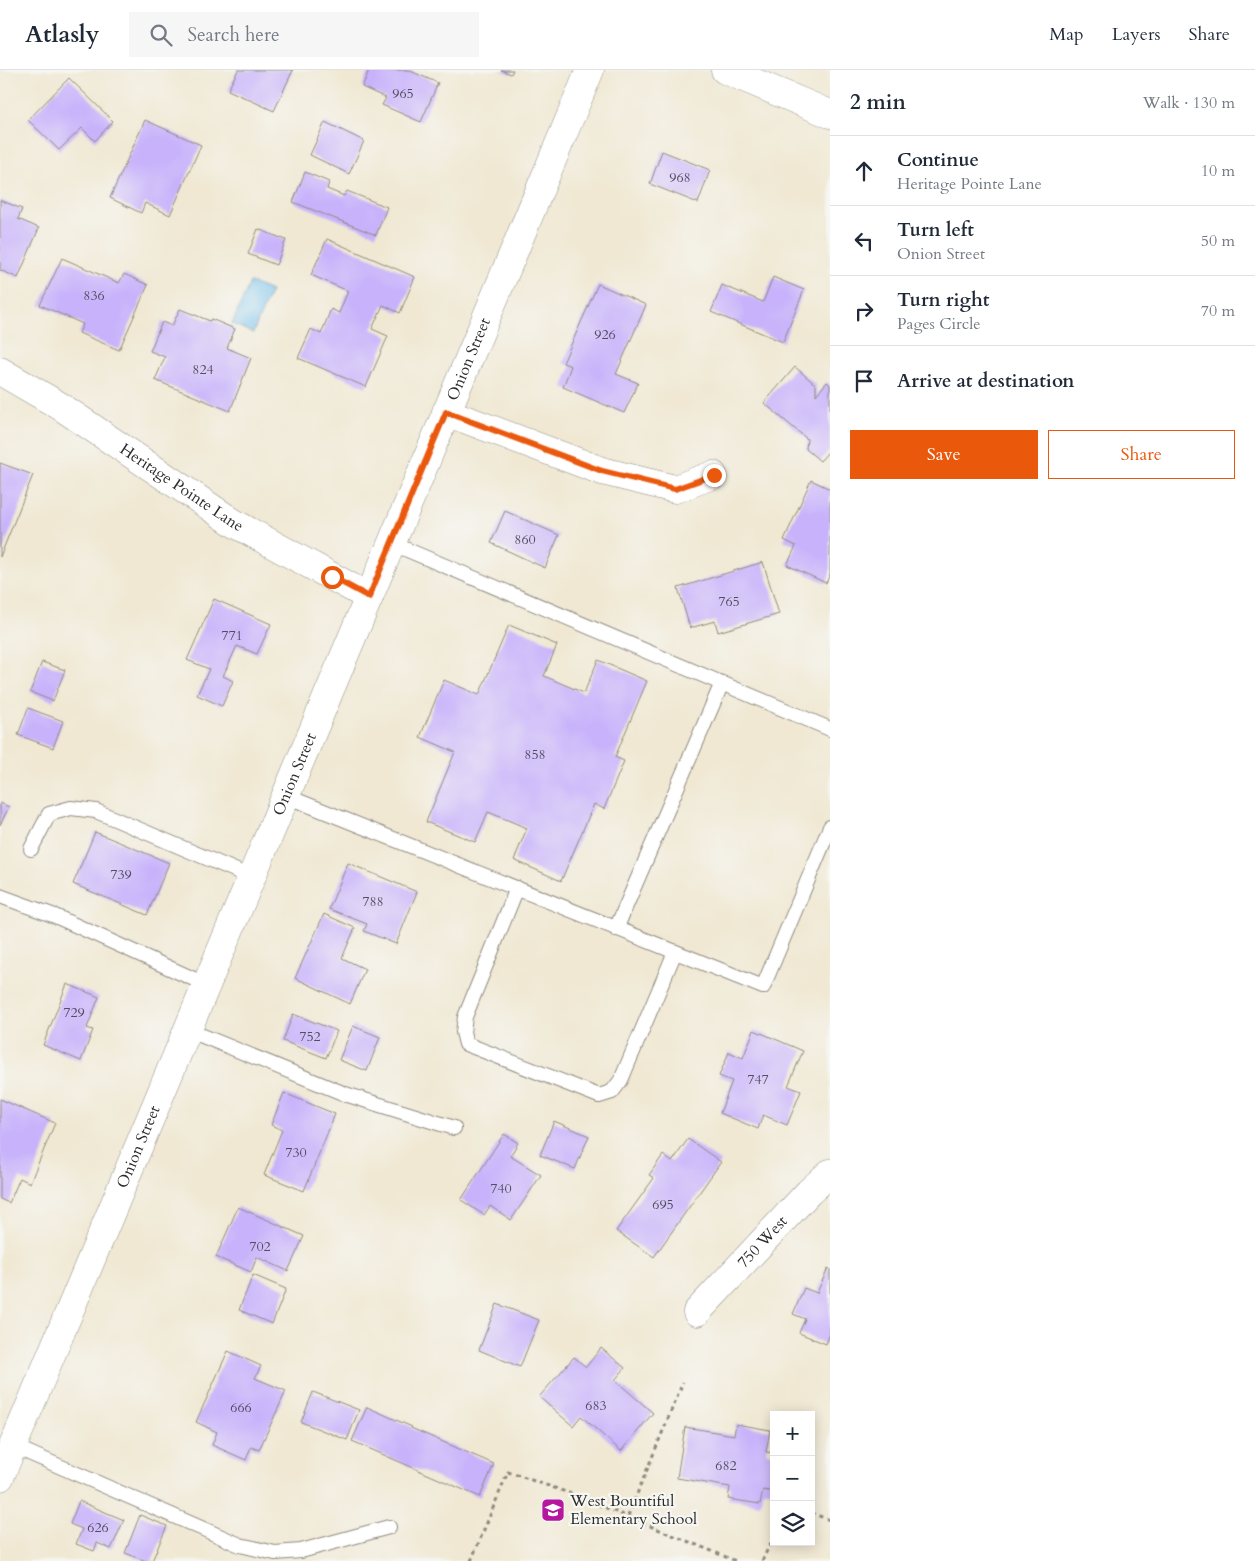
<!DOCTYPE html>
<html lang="en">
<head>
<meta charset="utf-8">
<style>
  :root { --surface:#fff; --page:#f6f6f7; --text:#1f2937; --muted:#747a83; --line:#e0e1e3; --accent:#ea580c }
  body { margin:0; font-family:Cardo,serif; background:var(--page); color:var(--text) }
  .controls { position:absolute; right:15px; bottom:15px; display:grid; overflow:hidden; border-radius:0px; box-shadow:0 2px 12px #0003 }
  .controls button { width:45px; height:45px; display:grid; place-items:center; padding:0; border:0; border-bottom:1px solid var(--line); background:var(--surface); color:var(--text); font:25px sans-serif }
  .stop { position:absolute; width:15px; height:15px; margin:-11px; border:4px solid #ea580c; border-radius:50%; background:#fff }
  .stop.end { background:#ea580c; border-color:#fff; box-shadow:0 1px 5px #0008 }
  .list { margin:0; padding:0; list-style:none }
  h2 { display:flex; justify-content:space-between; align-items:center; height:65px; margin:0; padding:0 20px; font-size:21px }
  h2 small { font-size:16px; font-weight:400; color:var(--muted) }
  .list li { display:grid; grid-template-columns:32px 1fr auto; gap:15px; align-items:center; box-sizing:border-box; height:70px; padding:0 20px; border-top:1px solid var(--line) }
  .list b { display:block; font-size:19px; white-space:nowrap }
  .list p { margin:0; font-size:16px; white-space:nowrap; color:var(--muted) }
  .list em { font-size:16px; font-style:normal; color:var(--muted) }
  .actions { display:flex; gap:10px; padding:15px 20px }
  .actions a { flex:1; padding:11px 0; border:1px solid var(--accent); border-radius:0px; text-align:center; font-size:18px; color:var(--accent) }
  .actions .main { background:var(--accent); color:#fff }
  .icon { flex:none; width:28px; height:28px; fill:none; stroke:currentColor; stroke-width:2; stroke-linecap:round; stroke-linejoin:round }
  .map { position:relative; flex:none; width:830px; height:1491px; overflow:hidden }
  header { display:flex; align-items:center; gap:30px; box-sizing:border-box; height:70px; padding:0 25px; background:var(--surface); border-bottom:1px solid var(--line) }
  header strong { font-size:24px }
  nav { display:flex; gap:28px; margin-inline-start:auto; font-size:18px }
  .search { width:350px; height:45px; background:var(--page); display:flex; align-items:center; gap:12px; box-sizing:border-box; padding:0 18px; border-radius:0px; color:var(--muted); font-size:19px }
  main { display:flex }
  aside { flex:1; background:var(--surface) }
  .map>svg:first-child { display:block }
  .water { fill:#70bfeb; stroke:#4e758b }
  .building { fill:#c8b2fb }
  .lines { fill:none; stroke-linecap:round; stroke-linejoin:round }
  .service-casing { stroke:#8e8a7f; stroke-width:16 }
  .minor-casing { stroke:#8e8a7f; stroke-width:29 }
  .tertiary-casing { stroke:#8e8a7f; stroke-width:29 }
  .path { stroke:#8e8a7f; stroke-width:3; stroke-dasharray:4 4; stroke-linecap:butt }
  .service { stroke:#fff; stroke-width:14 }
  .minor { stroke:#fff; stroke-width:28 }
  .tertiary { stroke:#fff; stroke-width:28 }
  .route { stroke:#ea580c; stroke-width:6 }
  .labels { text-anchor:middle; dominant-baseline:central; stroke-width:4.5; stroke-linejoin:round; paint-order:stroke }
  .number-label { font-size:14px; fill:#524d5f }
  .street-label { font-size:16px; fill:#2b2b2b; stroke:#f6f6f2 }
  .poi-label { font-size:16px; fill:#2b2b2b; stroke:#f6f6f2; text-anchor:start }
</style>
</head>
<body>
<header>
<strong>Atlasly</strong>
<div class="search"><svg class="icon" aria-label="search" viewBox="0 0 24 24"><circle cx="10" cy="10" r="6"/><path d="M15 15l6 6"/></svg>Search here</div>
<nav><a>Map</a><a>Layers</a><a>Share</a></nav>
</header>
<main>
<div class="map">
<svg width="830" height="1491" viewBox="0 0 830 1491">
  <rect width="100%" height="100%" fill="#f6f6f2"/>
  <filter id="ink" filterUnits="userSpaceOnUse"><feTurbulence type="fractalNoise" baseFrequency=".02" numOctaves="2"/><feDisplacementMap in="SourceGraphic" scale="10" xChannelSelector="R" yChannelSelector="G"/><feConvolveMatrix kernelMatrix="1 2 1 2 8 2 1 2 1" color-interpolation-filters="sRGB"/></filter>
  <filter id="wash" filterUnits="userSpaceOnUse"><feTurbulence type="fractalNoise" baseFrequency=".0096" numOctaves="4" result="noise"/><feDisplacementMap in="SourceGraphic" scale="20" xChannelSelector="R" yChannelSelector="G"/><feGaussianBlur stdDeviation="1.12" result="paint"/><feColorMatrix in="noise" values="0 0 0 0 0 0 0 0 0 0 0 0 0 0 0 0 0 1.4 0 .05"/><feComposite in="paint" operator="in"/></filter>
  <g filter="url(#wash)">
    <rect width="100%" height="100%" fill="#f0e8d3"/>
    <!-- water -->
    <polygon class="water" points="250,212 271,221 253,263 232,254"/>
    <g id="blocks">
      <!-- building -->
      <g class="building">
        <polygon points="238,0 293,0 274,41 228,20"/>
        <polygon points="369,0 408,0 438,13 421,52 382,35 386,28 362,17"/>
        <polygon points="501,0 513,0 511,4"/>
        <polygon points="69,8 113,51 95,71 82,58 59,80 28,50"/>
        <polygon points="145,50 201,75 170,145 145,133 141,143 110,128"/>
        <polygon points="325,52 364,71 349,104 310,85"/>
        <polygon points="662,81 710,100 698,133 650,114"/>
        <polygon points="305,102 329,112 327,119 344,126 347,121 387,137 376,165 293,132"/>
        <polygon points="0,130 22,139 18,149 39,158 18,208 0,200"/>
        <polygon points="258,159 286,170 276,195 248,184"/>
        <polygon points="327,169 415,207 400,243 383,235 372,259 388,266 366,317 298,288 311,259 321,264 331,239 339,243 348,221 311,205"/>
        <polygon points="62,188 119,213 124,204 148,215 119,280 79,263 83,254 40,235"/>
        <polygon points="773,207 804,220 783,272 711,242 722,215 763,232"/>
        <polygon points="598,214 646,235 616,304 638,313 624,343 563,317 571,296 563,293"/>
        <polygon points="180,239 210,251 211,249 235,259 227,278 251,288 230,341 155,310 165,287 150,281 162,252 172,256"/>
        <polygon points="795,297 816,315 816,325 827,312 830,315 830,380 820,391 806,379 807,369 764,333"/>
        <polygon points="0,393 33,405 0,487"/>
        <polygon points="811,410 830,419 830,504 826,513 787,495 796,476 784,470"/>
        <polygon points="505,441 559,465 545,498 491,473"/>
        <polygon points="763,492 779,544 718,562 715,551 690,558 678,518"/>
        <polygon points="214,529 271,554 257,584 237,576 223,606 233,611 222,636 197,625 209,599 187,590"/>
        <polygon points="509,555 557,575 544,606 584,623 598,590 647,611 615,687 624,691 604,739 594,734 561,811 514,790 527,758 488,742 475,772 426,752 455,682 420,667 444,610 479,625"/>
        <polygon points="42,592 65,600 53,631 30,622"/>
        <polygon points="28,638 63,651 53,678 18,665"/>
        <polygon points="0,733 9,737 0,755"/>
        <polygon points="95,762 169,793 147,845 73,814"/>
        <polygon points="348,793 417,822 396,874 364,861 367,854 329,839"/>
        <polygon points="324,844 355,858 342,888 365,899 350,934 295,908"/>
        <polygon points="67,914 99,927 87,958 93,960 81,991 43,975"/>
        <polygon points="293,944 337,961 326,988 283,971"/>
        <polygon points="353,956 380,967 367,1001 339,990"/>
        <polygon points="754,960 803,981 788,1016 801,1021 787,1055 763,1045 758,1059 720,1043 732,1011 719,1006 729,982 743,988"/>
        <polygon points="284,1023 335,1044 304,1121 264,1105 282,1060 271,1055"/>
        <polygon points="0,1029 55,1053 30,1113 20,1108 9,1133 0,1129"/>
        <polygon points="554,1051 589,1066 575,1099 540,1085"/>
        <polygon points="504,1064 518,1073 510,1086 541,1105 511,1150 490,1136 484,1145 461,1130"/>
        <polygon points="688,1069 721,1092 654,1187 616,1161 654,1108 649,1105 663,1085 672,1092"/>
        <polygon points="238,1137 304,1166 288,1201 257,1187 251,1202 216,1187"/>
        <polygon points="828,1198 830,1199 830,1264 826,1274 799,1263 805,1249 793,1244 804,1218 817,1223"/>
        <polygon points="253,1205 286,1219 272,1254 239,1240"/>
        <polygon points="497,1234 539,1250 520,1297 479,1280"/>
        <polygon points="601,1278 625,1298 615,1310 653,1343 621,1381 581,1346 573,1356 539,1327 574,1287 586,1297"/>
        <polygon points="228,1281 261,1296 255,1308 286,1321 259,1380 251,1377 246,1390 212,1375 217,1362 196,1352"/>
        <polygon points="313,1322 359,1340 347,1370 301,1352"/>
        <polygon points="367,1337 412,1357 411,1358 494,1394 480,1427 352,1371"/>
        <polygon points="736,1354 770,1360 766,1382 774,1383 774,1422 763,1420 760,1434 728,1429 730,1417 677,1408 685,1357 734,1365"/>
        <polygon points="79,1431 124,1450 111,1479 97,1473 94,1481 76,1474 82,1459 70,1454"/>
        <polygon points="140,1445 167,1456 152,1491 146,1491 125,1483"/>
      </g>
    </g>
  </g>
  <g filter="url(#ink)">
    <use href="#blocks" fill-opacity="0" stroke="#8e8a7f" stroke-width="1"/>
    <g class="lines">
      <!-- service casing -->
      <g class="service-casing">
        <g id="service">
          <polyline points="391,473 830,659"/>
          <polyline points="286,726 763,917 830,757"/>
          <polyline points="31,779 49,744 71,738 96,741 251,807"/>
          <polyline points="517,818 465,947 463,962 466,974 599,1026 612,1022 621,1010 675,882"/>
          <polyline points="0,826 55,846 207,915"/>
          <polyline points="616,859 722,613"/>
          <polyline points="188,960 345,1024 454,1058"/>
          <polyline points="13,1376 240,1475 275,1483 301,1481 389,1457"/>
        </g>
      </g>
      <!-- minor casing -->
      <g class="minor-casing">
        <g id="minor">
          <polyline points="725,0 830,44"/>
          <path id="s1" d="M 0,301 L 60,336 L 234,453 L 369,527"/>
          <polyline points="446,342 602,401 675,419 713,405"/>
          <path id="s2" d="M 697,1242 L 809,1122 L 830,1103"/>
        </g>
      </g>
      <!-- tertiary casing -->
      <g class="tertiary-casing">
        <g id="tertiary">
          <path id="s3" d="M 0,1407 L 590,0"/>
        </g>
      </g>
      <!-- path -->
      <g class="path">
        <polyline points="811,1443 830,1450"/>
        <polyline points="628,1446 683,1312"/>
        <polyline points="471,1491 508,1402 572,1424 736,1491"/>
        <polyline points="762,1491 774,1466"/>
      </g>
      <!-- service -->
      <use href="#service" class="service"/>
      <!-- minor -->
      <use href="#minor" class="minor"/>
      <!-- tertiary -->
      <use href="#tertiary" class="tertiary"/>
    </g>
  </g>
  <g class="lines" filter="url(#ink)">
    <!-- route -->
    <polyline class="route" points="332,507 369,527 446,342 602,401 675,419 714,405"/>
  </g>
  <!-- icons -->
  <defs>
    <g id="school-square" transform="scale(1.25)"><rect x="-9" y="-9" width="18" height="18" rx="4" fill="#b5179e" stroke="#f6f6f2"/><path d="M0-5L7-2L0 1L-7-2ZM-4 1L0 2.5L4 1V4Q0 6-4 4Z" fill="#fff"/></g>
  </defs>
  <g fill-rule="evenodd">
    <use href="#school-square" x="553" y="1440"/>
  </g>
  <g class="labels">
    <!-- number labels -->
    <g class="number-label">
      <text x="403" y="23">965</text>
      <text x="680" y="107">968</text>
      <text x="94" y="225">836</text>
      <text x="605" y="264">926</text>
      <text x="203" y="299">824</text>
      <text x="525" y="469">860</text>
      <text x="729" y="531">765</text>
      <text x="232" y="565">771</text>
      <text x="535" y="684">858</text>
      <text x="121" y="804">739</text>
      <text x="373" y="831">788</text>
      <text x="74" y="942">729</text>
      <text x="310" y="966">752</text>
      <text x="758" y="1009">747</text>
      <text x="296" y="1082">730</text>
      <text x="501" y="1118">740</text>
      <text x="663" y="1134">695</text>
      <text x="260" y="1176">702</text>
      <text x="596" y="1335">683</text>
      <text x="241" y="1337">666</text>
      <text x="726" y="1395">682</text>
      <text x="98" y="1457">626</text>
    </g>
    <!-- street labels -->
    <g class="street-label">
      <text stroke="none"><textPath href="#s3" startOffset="1212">Onion Street</textPath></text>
      <text stroke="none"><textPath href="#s1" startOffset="216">Heritage Pointe Lane</textPath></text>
      <text stroke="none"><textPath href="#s3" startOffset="762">Onion Street</textPath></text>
      <text stroke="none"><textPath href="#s3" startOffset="358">Onion Street</textPath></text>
      <text stroke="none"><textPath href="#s2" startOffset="96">750 West</textPath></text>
    </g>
    <!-- poi labels -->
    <g class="poi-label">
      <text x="570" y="1431">West Bountiful<tspan x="570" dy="18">Elementary School</tspan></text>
    </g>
  </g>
</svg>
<div class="controls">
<button>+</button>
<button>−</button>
<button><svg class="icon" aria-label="layers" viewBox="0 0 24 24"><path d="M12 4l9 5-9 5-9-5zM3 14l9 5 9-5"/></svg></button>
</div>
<div class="stop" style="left:332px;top:507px"></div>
<div class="stop end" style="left:714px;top:405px"></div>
</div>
<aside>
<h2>2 min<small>Walk · 130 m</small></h2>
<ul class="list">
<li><svg class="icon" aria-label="ahead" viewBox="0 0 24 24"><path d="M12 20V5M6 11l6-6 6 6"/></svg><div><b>Continue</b><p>Heritage Pointe Lane</p></div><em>10 m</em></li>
<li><svg class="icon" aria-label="left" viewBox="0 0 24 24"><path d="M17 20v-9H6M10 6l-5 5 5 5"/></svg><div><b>Turn left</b><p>Onion Street</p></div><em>50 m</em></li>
<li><svg class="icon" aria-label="right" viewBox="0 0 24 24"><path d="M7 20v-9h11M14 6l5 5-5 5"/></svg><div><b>Turn right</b><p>Pages Circle</p></div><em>70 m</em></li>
<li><svg class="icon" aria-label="arrive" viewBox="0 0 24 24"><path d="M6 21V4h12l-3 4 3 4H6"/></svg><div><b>Arrive at destination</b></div></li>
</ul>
<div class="actions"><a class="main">Save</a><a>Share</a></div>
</aside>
</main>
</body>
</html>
